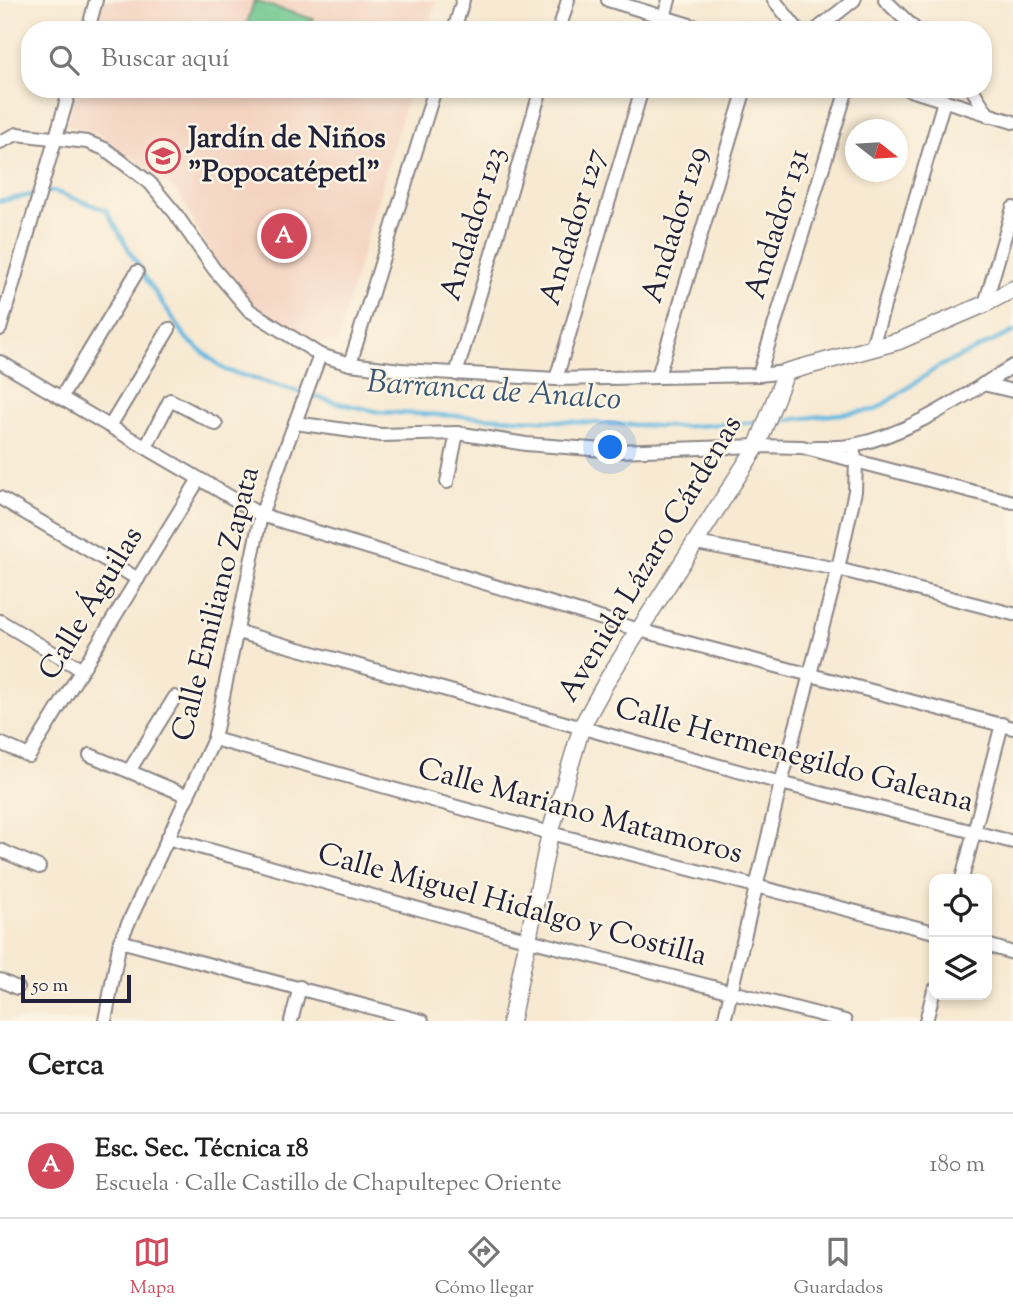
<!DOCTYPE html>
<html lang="es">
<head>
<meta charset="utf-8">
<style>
  :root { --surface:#fff; --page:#f2f2f2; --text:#222; --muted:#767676; --line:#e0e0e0; --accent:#d1495b }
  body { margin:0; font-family:"Sorts Mill Goudy",serif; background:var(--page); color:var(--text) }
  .controls { position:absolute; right:21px; bottom:21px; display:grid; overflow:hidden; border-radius:14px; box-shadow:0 4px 10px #0003 }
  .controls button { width:63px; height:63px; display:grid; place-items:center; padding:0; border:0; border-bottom:2px solid var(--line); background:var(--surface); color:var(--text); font:35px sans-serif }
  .compass { position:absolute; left:845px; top:119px; width:63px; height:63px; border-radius:50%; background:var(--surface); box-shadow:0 4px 10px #0003; rotate:107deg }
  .scale { position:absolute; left:21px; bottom:18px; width:110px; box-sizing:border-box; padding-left:7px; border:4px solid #22223b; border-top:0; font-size:19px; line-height:24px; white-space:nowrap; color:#22223b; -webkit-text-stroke:5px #fcf5e5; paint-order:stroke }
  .you { position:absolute; left:611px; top:448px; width:24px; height:24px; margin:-18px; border:5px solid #fff; border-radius:50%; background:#1a73e8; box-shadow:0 0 0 10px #1a73e833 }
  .badge { display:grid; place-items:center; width:46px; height:46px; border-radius:50%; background:var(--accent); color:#fff; font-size:23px; font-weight:700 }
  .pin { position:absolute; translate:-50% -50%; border:4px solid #fff; box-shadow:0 2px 7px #0006 }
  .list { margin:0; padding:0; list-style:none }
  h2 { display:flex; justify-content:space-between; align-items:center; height:91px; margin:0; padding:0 28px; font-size:30px }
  h2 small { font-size:23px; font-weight:400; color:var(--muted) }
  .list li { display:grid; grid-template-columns:46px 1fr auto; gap:21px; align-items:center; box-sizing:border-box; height:105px; padding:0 28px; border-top:2px solid var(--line) }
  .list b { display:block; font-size:26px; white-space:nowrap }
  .list p { margin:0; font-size:23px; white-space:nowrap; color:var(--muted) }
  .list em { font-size:23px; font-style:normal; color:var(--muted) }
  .icon { flex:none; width:38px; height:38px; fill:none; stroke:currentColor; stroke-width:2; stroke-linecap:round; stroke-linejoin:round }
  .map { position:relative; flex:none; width:1013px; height:1021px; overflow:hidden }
  .search { position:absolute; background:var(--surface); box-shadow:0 4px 10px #0003; left:21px; right:21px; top:21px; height:77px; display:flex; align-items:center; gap:18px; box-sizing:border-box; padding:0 24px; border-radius:28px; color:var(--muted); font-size:26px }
  .sheet { height:196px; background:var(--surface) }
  nav { display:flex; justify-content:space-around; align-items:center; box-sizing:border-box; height:98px; border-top:2px solid var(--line); background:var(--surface); font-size:19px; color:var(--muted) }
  nav a { display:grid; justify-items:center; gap:4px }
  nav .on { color:var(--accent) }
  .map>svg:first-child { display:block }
  .built { fill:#f4d3c1 }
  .pitch { fill:#6ec88f; stroke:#487565; stroke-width:2 }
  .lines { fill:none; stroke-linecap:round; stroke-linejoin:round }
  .stream { stroke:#63b7df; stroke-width:4.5 }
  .minor-casing { stroke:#8c8686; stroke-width:16 }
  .tertiary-casing { stroke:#8c8686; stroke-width:19 }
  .minor { stroke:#fff; stroke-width:12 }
  .tertiary { stroke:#fff; stroke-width:16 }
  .labels { text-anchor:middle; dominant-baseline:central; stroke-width:5; stroke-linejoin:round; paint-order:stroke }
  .poi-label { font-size:30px; font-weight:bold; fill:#22223b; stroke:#fcf5e5; text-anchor:start }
  .street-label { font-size:30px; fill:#22223b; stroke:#fcf5e5 }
  .water-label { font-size:32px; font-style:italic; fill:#395674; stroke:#fcf5e5 }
</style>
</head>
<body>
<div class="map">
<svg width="1013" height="1021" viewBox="0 0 1013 1021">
  <rect width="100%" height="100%" fill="#fcf5e5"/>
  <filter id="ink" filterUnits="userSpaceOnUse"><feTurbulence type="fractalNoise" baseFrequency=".0143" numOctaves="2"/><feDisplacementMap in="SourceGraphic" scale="14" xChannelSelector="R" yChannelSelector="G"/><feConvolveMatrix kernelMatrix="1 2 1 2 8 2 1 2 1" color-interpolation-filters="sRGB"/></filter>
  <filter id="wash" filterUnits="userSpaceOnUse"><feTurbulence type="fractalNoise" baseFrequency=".00686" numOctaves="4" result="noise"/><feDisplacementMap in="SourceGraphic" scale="28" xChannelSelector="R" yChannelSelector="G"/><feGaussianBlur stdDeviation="1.57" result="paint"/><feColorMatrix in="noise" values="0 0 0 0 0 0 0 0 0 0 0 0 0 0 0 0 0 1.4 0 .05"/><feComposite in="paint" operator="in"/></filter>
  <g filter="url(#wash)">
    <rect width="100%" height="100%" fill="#f7e9d2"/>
    <!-- built -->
    <g class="built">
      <polygon points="103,0 436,0 428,30 94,30"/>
      <polygon points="77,89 410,89 336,344 310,338 251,303 216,265 178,192 100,135 66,125"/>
    </g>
    <!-- pitch -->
    <polygon class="pitch" points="254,1 313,19 309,30 245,30"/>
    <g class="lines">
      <!-- stream -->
      <g class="stream">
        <polyline points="0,201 53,191 106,210 146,279 187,339 225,370 334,402 379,412 676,427 761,422"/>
        <polyline points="770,422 875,410 938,367 1013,332"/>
      </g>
    </g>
  </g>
  <g filter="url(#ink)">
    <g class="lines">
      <!-- minor casing -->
      <g class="minor-casing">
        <g id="minor">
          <polyline points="608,0 706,30"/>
          <polyline points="774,0 798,30"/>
          <polyline points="885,0 916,30"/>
          <polyline points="88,30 96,0"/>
          <polyline points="454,30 463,0"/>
          <polyline points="559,30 568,0"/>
          <polyline points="660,30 669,0"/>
          <polyline points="816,30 854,0"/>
          <polyline points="907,89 1013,122"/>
          <polyline points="972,89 989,116"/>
          <polyline points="0,142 17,134 87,142 105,149 150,183 175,213 214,269 249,310 320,355 350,364 401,370 556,379 759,375 786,372"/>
          <polyline points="985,304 1013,208"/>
          <polyline points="0,329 70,89"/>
          <polyline points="871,350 944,101"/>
          <polyline points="0,362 261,515 639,630 1013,728"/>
          <polyline points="350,364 435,89"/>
          <polyline points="456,374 541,89"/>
          <polyline points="759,375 847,89"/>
          <polyline points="658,376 745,89"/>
          <polyline points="556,379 642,89"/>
          <polyline points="983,384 1013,391"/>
          <polyline points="61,398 137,272"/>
          <polyline points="295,423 381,435 457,433 526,444 617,451 757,446 802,447 1013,502"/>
          <polyline points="110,426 169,329"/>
          <polyline points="146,447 170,400 216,424"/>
          <path d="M 816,447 C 828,447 842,448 854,445 C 912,433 963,396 1013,366"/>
          <polyline points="447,482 457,433"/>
          <polyline points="0,498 138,579"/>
          <polyline points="696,543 838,569 1013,614"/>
          <polyline points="0,621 82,670"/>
          <polyline points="238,632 781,783 1013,842"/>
          <polyline points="214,739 550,833 934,932"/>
          <polyline points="0,743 29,756 199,479"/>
          <polyline points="90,755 188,796"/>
          <polyline points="129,771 175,697"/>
          <polyline points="167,838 529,940 845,1021"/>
          <polyline points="0,850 39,867"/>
          <polyline points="962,879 1002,724"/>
          <polyline points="120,941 422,1021"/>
          <polyline points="987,945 1013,953"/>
          <polyline points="0,980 17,988"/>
          <polyline points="105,1021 120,941 214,739 261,515 320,355"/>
          <polyline points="291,1021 300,987"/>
          <polyline points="724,1021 781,783 838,569 855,491 856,461 852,446"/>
          <polyline points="926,1021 934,990"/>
        </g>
      </g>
      <!-- tertiary casing -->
      <g class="tertiary-casing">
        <polyline id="tertiary" points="511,1021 550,833 582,726 609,677 757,446 786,372 899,341 985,304 1013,289"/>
      </g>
      <!-- minor -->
      <use href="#minor" class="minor"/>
      <!-- tertiary -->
      <use href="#tertiary" class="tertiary"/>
    </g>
  </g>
  <!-- icons -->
  <defs>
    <g id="school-ring" transform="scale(1.75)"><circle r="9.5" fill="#fcf5e5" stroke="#d1495b" stroke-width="1.5"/><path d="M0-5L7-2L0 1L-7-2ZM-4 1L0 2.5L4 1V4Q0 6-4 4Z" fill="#d1495b"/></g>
  </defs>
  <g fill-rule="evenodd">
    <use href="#school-ring" x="163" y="156"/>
  </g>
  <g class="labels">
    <!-- poi labels -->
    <g class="poi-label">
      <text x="188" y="139">Jardín de Niños<tspan x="188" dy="34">"Popocatépetl"</tspan></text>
    </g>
    <!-- street labels -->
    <g class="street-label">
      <text transform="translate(474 224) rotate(-73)">Andador 123</text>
      <text transform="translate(778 224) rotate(-73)">Andador 131</text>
      <text transform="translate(676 225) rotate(-73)">Andador 129</text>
      <text transform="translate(574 227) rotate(-73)">Andador 127</text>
      <text transform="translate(651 559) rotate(-59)">Avenida Lázaro Cárdenas</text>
      <text transform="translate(92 604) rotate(-59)">Calle Águilas</text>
      <text transform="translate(217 604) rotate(-76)">Calle Emiliano Zapata</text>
      <text transform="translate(794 756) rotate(15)">Calle Hermenegildo Galeana</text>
      <text transform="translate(580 812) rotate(15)">Calle Mariano Matamoros</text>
      <text transform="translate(512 906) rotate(15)">Calle Miguel Hidalgo y Costilla</text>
    </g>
    <!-- water labels -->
    <g class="water-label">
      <text transform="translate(494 392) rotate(4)">Barranca de Analco</text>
    </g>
  </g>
</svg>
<div class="controls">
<button><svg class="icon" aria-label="locate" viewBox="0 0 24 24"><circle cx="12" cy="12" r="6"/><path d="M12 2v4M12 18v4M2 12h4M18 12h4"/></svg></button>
<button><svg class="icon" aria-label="layers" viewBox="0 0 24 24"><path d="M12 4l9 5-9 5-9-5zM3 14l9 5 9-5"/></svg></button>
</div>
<svg class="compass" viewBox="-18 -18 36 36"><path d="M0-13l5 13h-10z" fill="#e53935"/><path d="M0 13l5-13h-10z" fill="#767676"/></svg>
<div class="scale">50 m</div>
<div class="you"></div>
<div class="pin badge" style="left:284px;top:236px">A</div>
<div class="search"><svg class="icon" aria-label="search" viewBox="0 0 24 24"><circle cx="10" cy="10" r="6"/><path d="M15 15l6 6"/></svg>Buscar aquí</div>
</div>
<section class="sheet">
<h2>Cerca<small></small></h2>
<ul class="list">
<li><span class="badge">A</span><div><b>Esc. Sec. Técnica 18</b><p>Escuela · Calle Castillo de Chapultepec Oriente</p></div><em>180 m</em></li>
</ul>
</section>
<nav>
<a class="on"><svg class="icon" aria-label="map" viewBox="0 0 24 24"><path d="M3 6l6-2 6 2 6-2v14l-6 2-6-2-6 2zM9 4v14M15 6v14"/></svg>Mapa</a>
<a><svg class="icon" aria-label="directions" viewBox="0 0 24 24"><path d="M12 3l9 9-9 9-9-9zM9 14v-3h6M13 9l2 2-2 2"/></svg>Cómo llegar</a>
<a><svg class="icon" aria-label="saved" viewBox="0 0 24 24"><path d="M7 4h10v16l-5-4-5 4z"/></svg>Guardados</a>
</nav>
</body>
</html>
